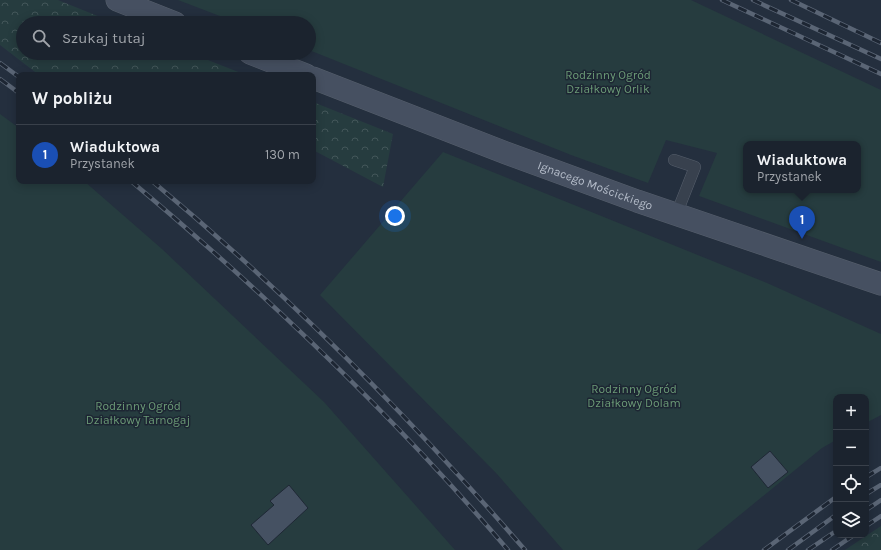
<!DOCTYPE html>
<html lang="pl">
<head>
<meta charset="utf-8">
<style>
  :root { --surface:#1b232e; --page:#282f3a; --text:#f1f3f6; --muted:#a0a4aa; --line:#39404a; --accent:#8ab4f8 }
  body { margin:0; font-family:Karla,sans-serif; background:var(--page); color:var(--text) }
  .controls { position:absolute; right:12px; bottom:12px; display:grid; overflow:hidden; border-radius:8px; box-shadow:0 2px 10px #0003 }
  .controls button { width:36px; height:36px; display:grid; place-items:center; padding:0; border:0; border-bottom:1px solid var(--line); background:var(--surface); color:var(--text); font:20px sans-serif }
  .you { position:absolute; left:395px; top:216px; width:14px; height:14px; margin:-10px; border:3px solid #fff; border-radius:50%; background:#1a73e8; box-shadow:0 0 0 6px #1a73e833 }
  .badge { display:grid; place-items:center; width:26px; height:26px; border-radius:50%; background:var(--accent); color:#fff; font-size:13px; font-weight:700 }
  .pin { position:absolute; translate:-50% -33px; filter:drop-shadow(0 1px 2px #0008) }
  .pin::after { content:''; position:absolute; top:21px; width:14px; height:12px; background:inherit; clip-path:polygon(0 0,100% 0,50% 100%) }
  .popup { position:absolute; left:743px; top:141px; width:118px; height:52px; box-sizing:border-box; display:grid; place-content:center; border-radius:8px; background:var(--surface); filter:drop-shadow(0 1px 3px #0005); font-size:13px; white-space:nowrap; color:var(--muted) }
  .popup b { font-size:15px; color:var(--text) }
  .popup::after { content:''; position:absolute; left:50%; top:100%; margin-left:-8px; border:8px solid transparent; border-top-color:var(--surface) }
  .list { margin:0; padding:0; list-style:none }
  h2 { display:flex; justify-content:space-between; align-items:center; height:52px; margin:0; padding:0 16px; font-size:17px }
  h2 small { font-size:13px; font-weight:400; color:var(--muted) }
  .list li { display:grid; grid-template-columns:26px 1fr auto; gap:12px; align-items:center; box-sizing:border-box; height:60px; padding:0 16px; border-top:1px solid var(--line) }
  .list b { display:block; font-size:15px; white-space:nowrap }
  .list p { margin:0; font-size:13px; white-space:nowrap; color:var(--muted) }
  .list em { font-size:13px; font-style:normal; color:var(--muted) }
  .icon { flex:none; width:22px; height:22px; fill:none; stroke:currentColor; stroke-width:2; stroke-linecap:round; stroke-linejoin:round }
  .map { position:relative; flex:none; width:881px; height:550px; overflow:hidden }
  .search { position:absolute; background:var(--surface); box-shadow:0 2px 10px #0003; left:16px; top:16px; width:300px; height:44px; display:flex; align-items:center; gap:10px; box-sizing:border-box; padding:0 14px; border-radius:22px; color:var(--muted); font-size:15px }
  .panel { position:absolute; background:var(--surface); box-shadow:0 2px 10px #0003; left:16px; top:72px; width:300px; height:112px; border-radius:8px }
  .map>svg:first-child { display:block }
  .forest { fill:url(#forest-crowns) }
  .green { fill:#263c3f; fill-rule:evenodd }
  .building { fill:#455162; stroke:#1f2835 }
  .lines { fill:none; stroke-linecap:round; stroke-linejoin:round }
  .lane-casing { stroke:#565f6c; stroke-width:12 }
  .secondary-casing { stroke:#565f6c; stroke-width:23 }
  .lane { stroke:#38414e; stroke-width:11 }
  .secondary { stroke:#465061; stroke-width:22 }
  .rail-casing { stroke:#5a6575; stroke-width:4.5 }
  .rail { stroke:#1d2633; stroke-width:3; stroke-dasharray:9; stroke-linecap:butt }
  .labels { text-anchor:middle; dominant-baseline:central; stroke-width:3; stroke-linejoin:round; paint-order:stroke }
  .park-label { font-size:12px; fill:#6b9a76; stroke:#1d2633 }
  .street-label { font-size:12px; fill:#b4bcc9; stroke:#1d2633 }
</style>
</head>
<body>
<div class="map">
<svg width="881" height="550" viewBox="0 0 881 550">
  <defs>
    <pattern id="forest-crowns" width="20" height="18" patternUnits="userSpaceOnUse"><rect width="20" height="18" fill="#263c3f"/><path d="M2 6a3 3 0 1 1 6 0M12 15a3 3 0 1 1 6 0" fill="none" stroke="#435659"/></pattern>
  </defs>
  <rect width="100%" height="100%" fill="#242f3e"/>
  <!-- forest -->
  <g class="forest">
    <polygon points="0,0 58,0 115,23 23,23 23,53 190,53 246,75 39,75 0,45"/>
    <polygon points="313,102 393,134 383,187 313,150"/>
    <polygon points="881,526 881,550 845,550"/>
  </g>
  <!-- green -->
  <g class="green">
    <path d="M 178,0 L 691,0 L 881,90 L 881,262 L 699,196 L 717,153 L 666,140 L 648,183 L 571,155 L 309,50 L 309,23 L 238,23 ZM 746,144 L 858,144 L 858,190 L 746,190 Z"/>
    <polygon points="0,114 19,128 19,181 84,181 162,249 324,402 455,550 0,550"/>
    <polygon points="443,152 767,283 881,334 881,415 866,423 866,397 836,397 836,440 822,448 697,550 563,550 497,474 320,295"/>
  </g>
  <!-- building -->
  <g class="building">
    <polygon points="770,451 788,472 768,488 751,467"/>
    <polygon points="289,485 308,508 268,545 251,525 274,505 270,501"/>
  </g>
  <g class="lines">
    <!-- lane casing -->
    <g class="lane-casing">
      <polyline id="lane" points="674,160 695,167 676,215"/>
    </g>
    <!-- secondary casing -->
    <g class="secondary-casing">
      <g id="secondary">
        <polyline points="117,0 175,23"/>
        <polyline points="250,53 306,75"/>
        <path id="s1" d="M 313,78 L 506,153 L 637,201 L 881,284"/>
      </g>
    </g>
    <!-- lane -->
    <use href="#lane" class="lane"/>
    <!-- secondary -->
    <use href="#secondary" class="secondary"/>
    <!-- rail casing -->
    <g class="rail-casing">
      <g id="rail">
        <polyline points="722,0 881,74"/>
        <polyline points="753,0 881,59"/>
        <polyline points="791,0 881,43"/>
        <polyline points="0,63 19,77"/>
        <polyline points="0,79 19,93"/>
        <path d="M 131,181 C 266,294 394,416 508,550"/>
        <path d="M 152,181 C 287,293 410,417 525,550"/>
        <polyline points="866,477 881,468"/>
        <polyline points="866,494 881,485"/>
        <polyline points="866,510 881,500"/>
        <polyline points="866,526 881,516"/>
        <polyline points="764,550 836,497"/>
        <polyline points="788,550 836,515"/>
        <polyline points="808,550 836,531"/>
        <polyline points="832,550 854,535"/>
      </g>
    </g>
    <!-- rail -->
    <use href="#rail" class="rail"/>
  </g>
  <g class="labels">
    <!-- park labels -->
    <g class="park-label">
      <text x="608" y="75">Rodzinny Ogród<tspan x="608" dy="14">Działkowy Orlik</tspan></text>
      <text x="634" y="389">Rodzinny Ogród<tspan x="634" dy="14">Działkowy Dolam</tspan></text>
      <text x="138" y="406">Rodzinny Ogród<tspan x="138" dy="14">Działkowy Tarnogaj</tspan></text>
    </g>
    <!-- street labels -->
    <g class="street-label">
      <text stroke="none"><textPath href="#s1" startOffset="302">Ignacego Mościckiego</textPath></text>
    </g>
  </g>
</svg>
<div class="controls">
<button>+</button>
<button>−</button>
<button><svg class="icon" aria-label="locate" viewBox="0 0 24 24"><circle cx="12" cy="12" r="6"/><path d="M12 2v4M12 18v4M2 12h4M18 12h4"/></svg></button>
<button><svg class="icon" aria-label="layers" viewBox="0 0 24 24"><path d="M12 4l9 5-9 5-9-5zM3 14l9 5 9-5"/></svg></button>
</div>
<div class="you"></div>
<div class="pin badge" style="left:802px;top:239px;background:#1a4fb4">1</div>
<div class="popup"><b>Wiaduktowa</b>Przystanek</div>
<div class="search"><svg class="icon" aria-label="search" viewBox="0 0 24 24"><circle cx="10" cy="10" r="6"/><path d="M15 15l6 6"/></svg>Szukaj tutaj</div>
<section class="panel">
<h2>W pobliżu<small></small></h2>
<ul class="list">
<li><span class="badge" style="background:#1a4fb4">1</span><div><b>Wiaduktowa</b><p>Przystanek</p></div><em>130 m</em></li>
</ul>
</section>
</div>
</body>
</html>
